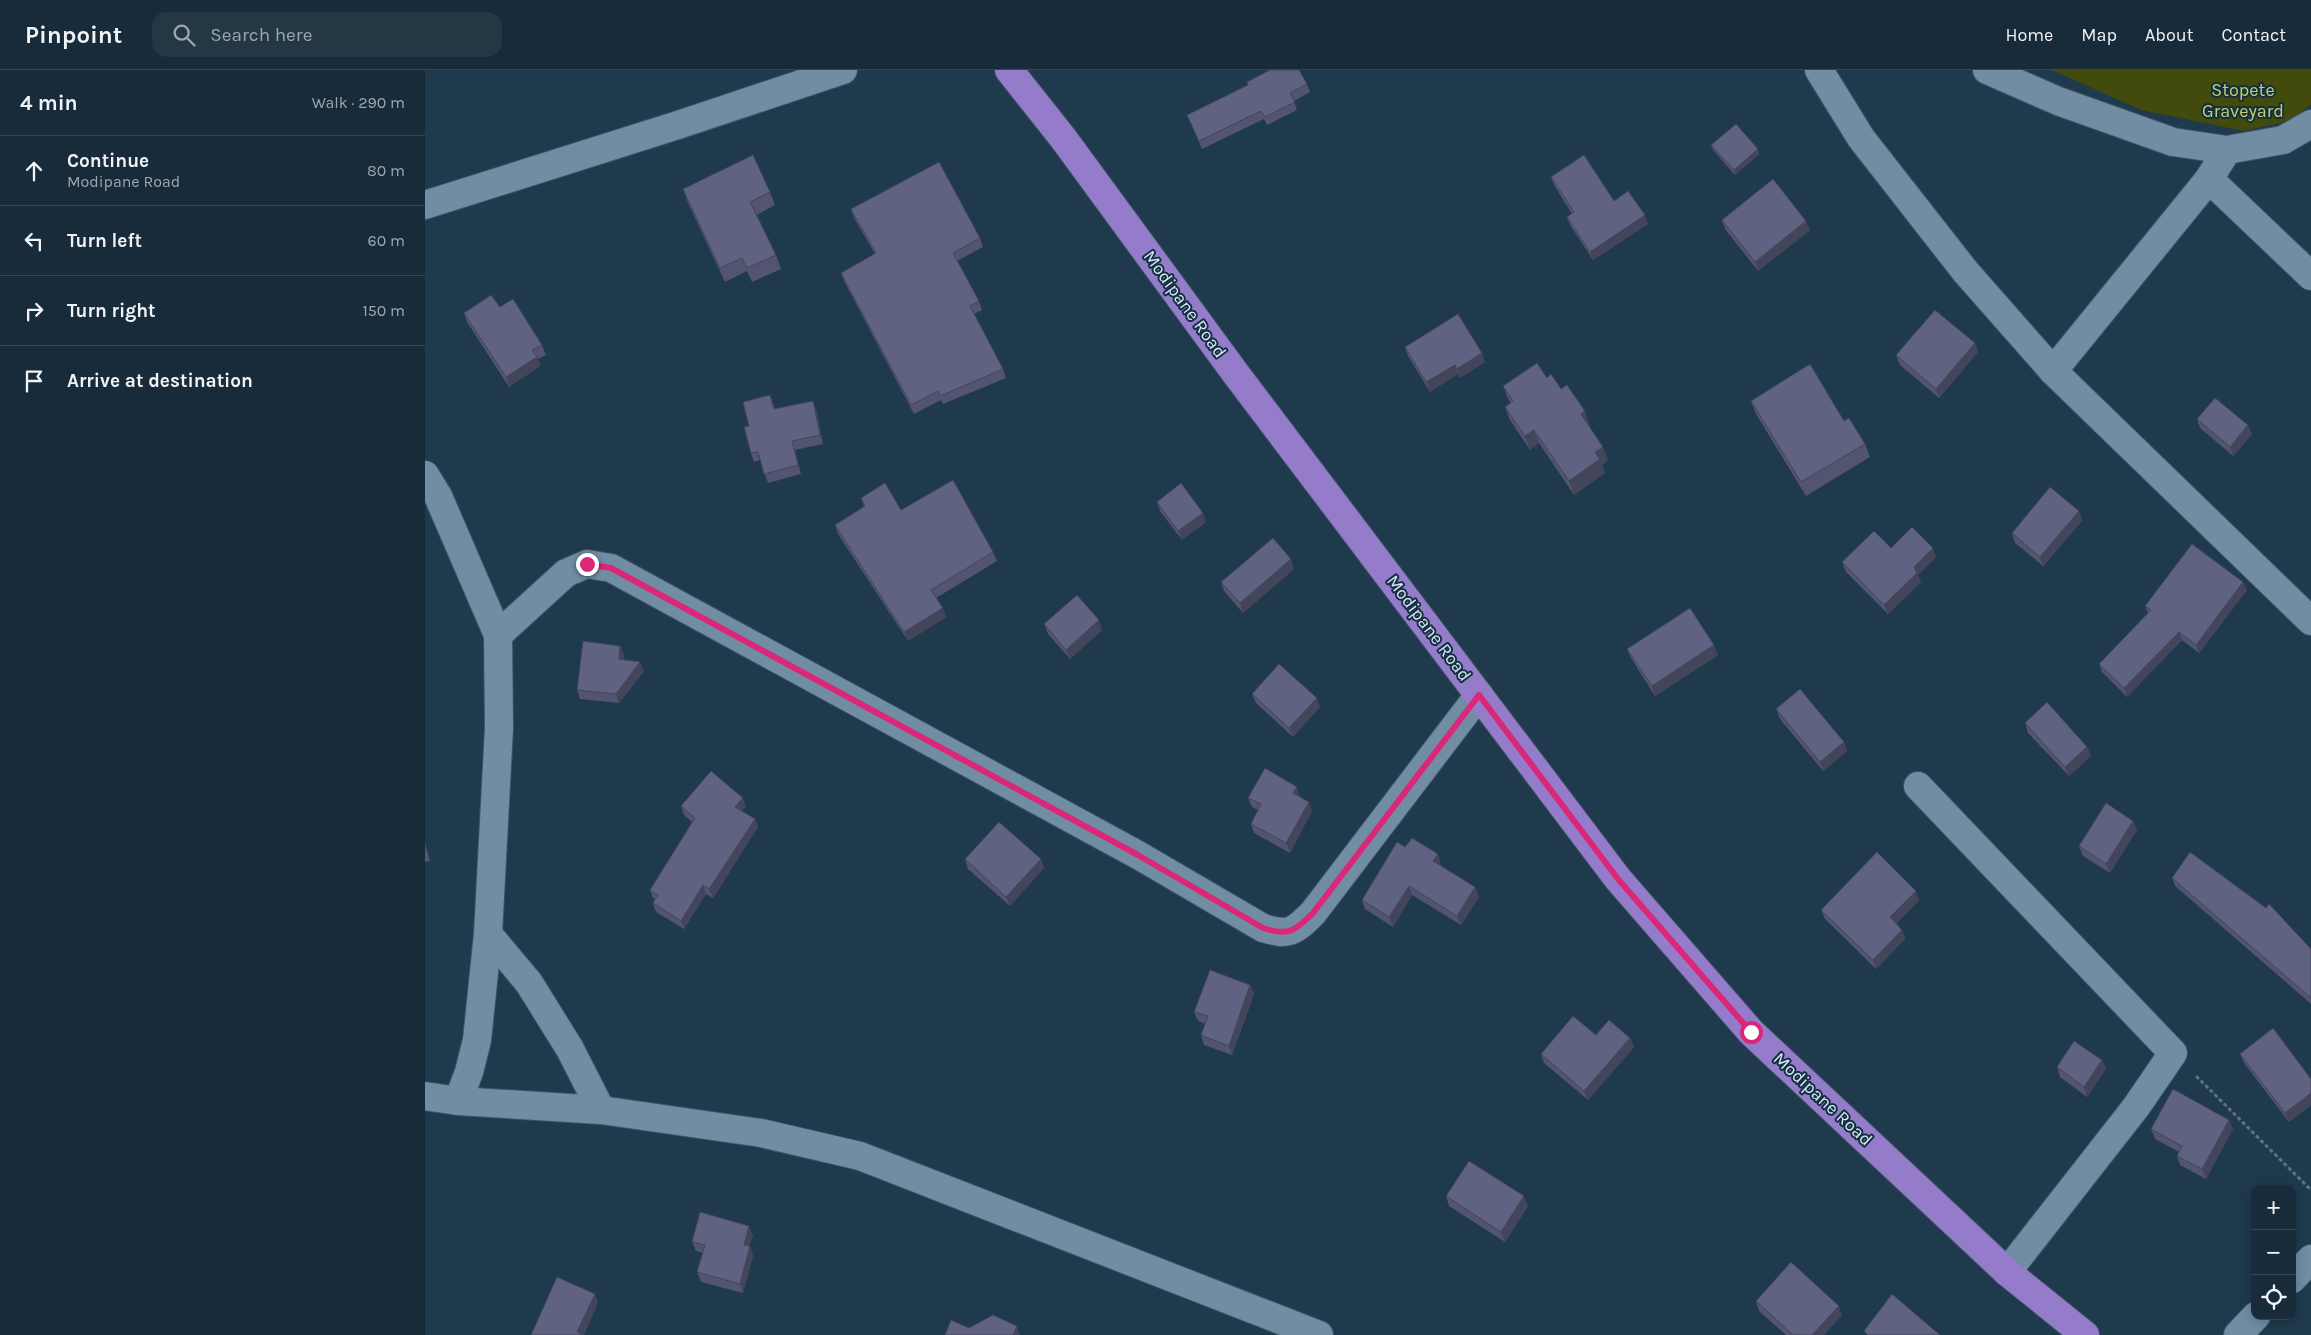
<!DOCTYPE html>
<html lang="en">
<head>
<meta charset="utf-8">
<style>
  :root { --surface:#172b3a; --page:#243745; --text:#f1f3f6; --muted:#9ea7af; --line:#364754 }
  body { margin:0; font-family:Karla,sans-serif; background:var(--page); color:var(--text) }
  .controls { position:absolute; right:15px; bottom:15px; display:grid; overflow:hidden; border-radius:10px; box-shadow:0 2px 12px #0003 }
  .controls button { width:45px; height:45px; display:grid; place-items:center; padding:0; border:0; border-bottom:1px solid var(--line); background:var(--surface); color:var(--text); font:25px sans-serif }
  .stop { position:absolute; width:15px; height:15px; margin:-11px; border:4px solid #db2777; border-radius:50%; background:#fff }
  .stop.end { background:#db2777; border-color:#fff; box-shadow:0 1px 5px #0008 }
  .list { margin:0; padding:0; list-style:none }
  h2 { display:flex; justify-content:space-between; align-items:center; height:65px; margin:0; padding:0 20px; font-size:21px }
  h2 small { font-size:16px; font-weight:400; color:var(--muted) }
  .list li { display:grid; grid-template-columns:32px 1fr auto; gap:15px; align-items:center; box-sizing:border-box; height:70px; padding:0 20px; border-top:1px solid var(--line) }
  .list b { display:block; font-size:19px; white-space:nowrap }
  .list p { margin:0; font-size:16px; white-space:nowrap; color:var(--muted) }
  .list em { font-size:16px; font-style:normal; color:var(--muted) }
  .icon { flex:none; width:28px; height:28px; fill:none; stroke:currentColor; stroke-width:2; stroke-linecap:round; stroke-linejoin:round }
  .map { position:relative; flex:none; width:1886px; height:1265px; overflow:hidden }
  header { display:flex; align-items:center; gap:30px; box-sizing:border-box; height:70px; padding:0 25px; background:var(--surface); border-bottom:1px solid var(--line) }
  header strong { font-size:24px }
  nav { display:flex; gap:28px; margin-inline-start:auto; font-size:18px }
  .search { width:350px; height:45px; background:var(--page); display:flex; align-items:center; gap:12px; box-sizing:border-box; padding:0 18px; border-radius:15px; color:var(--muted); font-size:19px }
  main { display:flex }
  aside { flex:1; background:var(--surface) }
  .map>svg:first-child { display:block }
  .green { fill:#424a0c }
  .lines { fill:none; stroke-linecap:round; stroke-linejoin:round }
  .minor-casing { stroke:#3d5465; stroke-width:30 }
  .major-casing { stroke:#3d5465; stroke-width:30 }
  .path { stroke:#5b7283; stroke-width:3; stroke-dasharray:4 2.5; stroke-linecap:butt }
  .minor { stroke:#708da4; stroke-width:28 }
  .major { stroke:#957cca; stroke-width:28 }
  .wall { fill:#53546f }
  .shaded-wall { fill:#43455a }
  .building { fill:#606281; stroke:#43455a }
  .route { stroke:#db2777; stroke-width:6 }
  .labels { text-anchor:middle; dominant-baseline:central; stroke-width:4; stroke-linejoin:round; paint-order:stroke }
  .park-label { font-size:18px; fill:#c2d36d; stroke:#152f43 }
  .street-label { font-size:18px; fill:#d8e8f5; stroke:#152f43 }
</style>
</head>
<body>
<header>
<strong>Pinpoint</strong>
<div class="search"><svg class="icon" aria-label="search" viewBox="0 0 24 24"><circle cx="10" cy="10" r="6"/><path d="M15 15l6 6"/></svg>Search here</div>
<nav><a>Home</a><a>Map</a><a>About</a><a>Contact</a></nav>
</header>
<main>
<aside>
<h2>4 min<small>Walk · 290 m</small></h2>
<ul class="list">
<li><svg class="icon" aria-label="ahead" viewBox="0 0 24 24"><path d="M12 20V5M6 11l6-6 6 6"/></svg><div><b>Continue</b><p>Modipane Road</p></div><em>80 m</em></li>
<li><svg class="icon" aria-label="left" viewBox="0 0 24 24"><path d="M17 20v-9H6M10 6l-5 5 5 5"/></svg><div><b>Turn left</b></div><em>60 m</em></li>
<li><svg class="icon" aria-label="right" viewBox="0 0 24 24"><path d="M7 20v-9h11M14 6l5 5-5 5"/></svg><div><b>Turn right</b></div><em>150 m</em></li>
<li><svg class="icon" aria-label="arrive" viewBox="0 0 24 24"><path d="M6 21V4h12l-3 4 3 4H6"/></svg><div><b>Arrive at destination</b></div></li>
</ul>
</aside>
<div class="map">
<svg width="1886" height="1265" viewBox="0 0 1886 1265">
  <rect width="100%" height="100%" fill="#1f394d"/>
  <!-- green -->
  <polygon class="green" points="1627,0 1886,0 1886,34 1867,50 1819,61 1716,40"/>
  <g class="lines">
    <!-- minor casing -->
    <g class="minor-casing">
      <g id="minor">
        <polyline points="1394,0 1436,68 1540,201 1628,301 1886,551"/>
        <polyline points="1562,0 1633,31 1748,72 1802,80 1858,70 1886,54"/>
        <polyline points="1784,109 1886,206"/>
        <polyline points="0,135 253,55 418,0"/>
        <polyline points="1628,301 1784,109 1802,80"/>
        <polyline points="0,405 13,426 73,565 74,658 63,864 104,913 145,979 176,1040"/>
        <path d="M 73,565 L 141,503 L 162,494 L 186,498 L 713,785 L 838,858 C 864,866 869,862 888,843 L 1054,625"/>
        <polyline points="1493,716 1748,983 1711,1037 1582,1202"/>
        <polyline points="0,1026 33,1031 176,1040 336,1063 435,1086 894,1265"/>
        <polyline points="33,1031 44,1002 52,970 63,864"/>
        <polyline points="1867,1209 1886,1189"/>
        <polyline points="1813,1265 1831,1246"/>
      </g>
    </g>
    <!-- major casing -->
    <g class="major-casing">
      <polyline id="major" points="584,0 638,68 811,304 1193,809 1326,962 1582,1202 1660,1265"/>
    </g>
    <!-- path -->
    <polyline class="path" points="1771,1006 1886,1120"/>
    <!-- minor -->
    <use href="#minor" class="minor"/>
    <!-- major -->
    <use href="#major" class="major"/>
  </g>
  <!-- wall -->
  <g class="wall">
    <polygon points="882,14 885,22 869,31 872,40 842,55 839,49 777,79 762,45"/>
    <polygon points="1286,75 1334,84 1310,105 1288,80"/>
    <polygon points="1126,107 1189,131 1223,154 1168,190 1145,155 1142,147 1147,144 1129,115"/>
    <polygon points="258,119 345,122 350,135 332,145 351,185 356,199 327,212 322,201 300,212 263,133"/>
    <polygon points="426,139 555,168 558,177 532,191 554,231 557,240 549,244 578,299 581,308 518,334 516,330 489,344 419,211 416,203 450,184 429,148"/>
    <polygon points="1297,150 1385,160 1333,201 1300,159"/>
    <polygon points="75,237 117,275 121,285 113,289 115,296 84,317 42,252 39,243"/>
    <polygon points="1550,273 1553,282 1514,328 1475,295 1471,285"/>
    <polygon points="980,277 1060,292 1035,308 1033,304 1005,322 983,286"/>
    <polygon points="1122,308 1136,319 1165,355 1164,355 1183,390 1177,395 1180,403 1149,425 1114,373 1105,380 1085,350 1080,337 1086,333 1083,329 1078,316"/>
    <polygon points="345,325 350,339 391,339 398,374 370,380 376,404 343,413 335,390 329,392 326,383 324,356"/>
    <polygon points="1326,331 1419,351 1440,374 1445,387 1381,426 1331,344"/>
    <polygon points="1772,349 1827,364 1808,386 1775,358"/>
    <polygon points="436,428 568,482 572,491 511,528 521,547 483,571 413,464 410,455 439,437"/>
    <polygon points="732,432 781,452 757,470 735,441"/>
    <polygon points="1654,441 1657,451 1618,496 1590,473 1587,463"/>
    <polygon points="1466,478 1511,487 1493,505 1496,512 1463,544 1421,502 1417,492"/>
    <polygon points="869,499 818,543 799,521 796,512"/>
    <polygon points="1822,520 1774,583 1757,570 1702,627 1677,602 1674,594 1723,543 1720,536"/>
    <polygon points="619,554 677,560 645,589 623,564"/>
    <polygon points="195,576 199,585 198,590 219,601 194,633 155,629 152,620"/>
    <polygon points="1202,579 1293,585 1230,626 1206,588"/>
    <polygon points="827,624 895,637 868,667 831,633"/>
    <polygon points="1351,639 1419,672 1422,681 1398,701 1355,649"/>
    <polygon points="1600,653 1662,677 1666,686 1644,706 1603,663"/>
    <polygon points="875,726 875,727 887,741 865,783 829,763 826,754 833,740 827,737 823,728"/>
    <polygon points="256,736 321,736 317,741 330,749 333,757 288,828 281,824 259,859 231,842 228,833 230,830 228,828 225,820 267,752 259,745"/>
    <polygon points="1708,751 1712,760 1685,803 1658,786 1654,776"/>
    <polygon points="0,773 5,791 0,792"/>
    <polygon points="980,777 1016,794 1015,795 1050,817 1054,827 1036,855 987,825 968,857 940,839 937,830"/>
    <polygon points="540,789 616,789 619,798 585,836 543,799"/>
    <polygon points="1747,808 1841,838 1886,879 1886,934 1750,816"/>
    <polygon points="1494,830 1471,854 1477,860 1480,869 1451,899 1400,849 1396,840"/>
    <polygon points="825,915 829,924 807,985 779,975 776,965 780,954 773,951 769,942"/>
    <polygon points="1171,965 1205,968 1209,977 1163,1030 1119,993 1116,984"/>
    <polygon points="1815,984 1886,1009 1886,1035 1864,1052 1819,993"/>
    <polygon points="1677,990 1681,999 1662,1027 1635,1007 1632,997"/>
    <polygon points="1804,1050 1808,1059 1781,1109 1755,1095 1752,1086 1754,1082 1730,1069 1726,1059"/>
    <polygon points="1021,1126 1103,1136 1080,1172 1024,1136"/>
    <polygon points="328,1165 324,1176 328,1186 318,1223 276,1212 272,1202 278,1183 271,1181 267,1172"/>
    <polygon points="1331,1231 1417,1245 1399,1265 1361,1265 1334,1241"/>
  </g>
  <!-- shaded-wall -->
  <g class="shaded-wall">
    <polygon points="1333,79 1334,84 1310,105 1309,100"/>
    <polygon points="1220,145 1223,154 1168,190 1165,182"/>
    <polygon points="1381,151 1385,160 1333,201 1330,192"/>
    <polygon points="1550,273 1553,282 1514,328 1511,319"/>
    <polygon points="1057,283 1060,292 1035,308 1032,299"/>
    <polygon points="112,287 115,296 84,317 81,307"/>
    <polygon points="1030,295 1033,304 1005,322 1001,312"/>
    <polygon points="388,331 391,339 398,374 395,365"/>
    <polygon points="1160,341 1165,355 1161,357 1156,344"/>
    <polygon points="1823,355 1827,364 1808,386 1805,377"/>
    <polygon points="1109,360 1114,373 1105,380 1100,366"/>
    <polygon points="367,371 370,380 376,404 373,395"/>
    <polygon points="1178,377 1183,390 1177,395 1180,403 1149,425 1144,411 1170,382"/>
    <polygon points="1654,441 1657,451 1618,496 1615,487"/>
    <polygon points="778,443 781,452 757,470 753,461"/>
    <polygon points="1508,478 1511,487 1493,505 1496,512 1463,544 1459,535 1489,497"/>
    <polygon points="866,489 869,499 818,543 815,533"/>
    <polygon points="1818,512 1822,520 1774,583 1771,575"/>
    <polygon points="518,538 521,547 483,571 479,562"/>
    <polygon points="674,550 677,560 645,589 641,580"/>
    <polygon points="1754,562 1757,570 1702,627 1699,618"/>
    <polygon points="1289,575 1293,585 1230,626 1227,616"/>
    <polygon points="195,576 199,585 197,598 194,589"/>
    <polygon points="215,592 219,601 194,633 191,624"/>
    <polygon points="892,628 895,637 868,667 864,658"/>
    <polygon points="1419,672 1422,681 1398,701 1395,692"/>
    <polygon points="1662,677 1666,686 1644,706 1640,697"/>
    <polygon points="872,717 875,726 872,733 868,723"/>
    <polygon points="318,728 321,736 313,745 310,737"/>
    <polygon points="884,732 887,741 865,783 861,773"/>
    <polygon points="330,749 333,757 288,828 284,819"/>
    <polygon points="1708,751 1712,760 1685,803 1681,794"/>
    <polygon points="1013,784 1016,794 1012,801 1008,791"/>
    <polygon points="616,789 619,798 585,836 581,827"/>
    <polygon points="278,815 281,824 259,859 256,851"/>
    <polygon points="984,816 987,825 968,857 964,847"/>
    <polygon points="1050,817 1054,827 1036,855 1032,846"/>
    <polygon points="1491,821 1494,830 1468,857 1465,847"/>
    <polygon points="1477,860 1480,869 1451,899 1448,890"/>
    <polygon points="825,915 829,924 807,985 804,976"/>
    <polygon points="1205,968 1209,977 1163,1030 1159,1021"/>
    <polygon points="1677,990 1681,999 1662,1027 1659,1017"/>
    <polygon points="1886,1023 1886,1035 1864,1052 1860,1043"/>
    <polygon points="1804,1050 1808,1059 1781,1109 1777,1099"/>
    <polygon points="1099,1126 1103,1136 1080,1172 1076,1162"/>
    <polygon points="324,1156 328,1165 322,1184 319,1175"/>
    <polygon points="325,1176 328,1186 318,1223 315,1214"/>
    <polygon points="170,1224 173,1233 159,1265 153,1265 152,1262"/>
    <polygon points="1414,1236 1417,1245 1399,1265 1387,1265"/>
    <polygon points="592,1256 595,1265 588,1265"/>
  </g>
  <!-- building -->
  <g class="building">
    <polygon points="845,0 874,0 882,14 865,23 870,32 840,47 836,41 774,71 762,45 823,15 822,12"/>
    <polygon points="1311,54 1333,79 1309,100 1286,75"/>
    <polygon points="328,85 345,122 325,132 351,185 322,198 317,188 295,198 258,119"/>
    <polygon points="1159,85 1189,131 1203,121 1220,145 1165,182 1142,147 1149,142 1126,107"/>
    <polygon points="514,92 555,168 528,183 554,231 545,236 578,299 515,326 513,321 486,335 416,203 451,183 426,139"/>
    <polygon points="1348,109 1381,151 1330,192 1297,150"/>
    <polygon points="66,225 75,237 88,229 117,275 107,280 112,287 81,307 39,243"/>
    <polygon points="1510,240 1550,273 1511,319 1471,285"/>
    <polygon points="1033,244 1057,283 1032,299 1030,295 1001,312 980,277"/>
    <polygon points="1112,293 1122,308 1126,304 1136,319 1142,315 1160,341 1156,344 1178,377 1170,382 1175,389 1144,411 1109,360 1100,366 1080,337 1088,331 1078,316"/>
    <polygon points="1385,294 1419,351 1424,348 1440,374 1376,412 1326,331"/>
    <polygon points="345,325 349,339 388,331 395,365 367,371 373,395 339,404 333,382 326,383 319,357 324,356 318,332"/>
    <polygon points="1790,328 1823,355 1805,377 1772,349"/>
    <polygon points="528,410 568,482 506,520 518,538 479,562 410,455 440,436 436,428 460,413 476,440"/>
    <polygon points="756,413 778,443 753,461 732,432"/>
    <polygon points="1625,417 1654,441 1615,487 1587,463"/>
    <polygon points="1487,457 1508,478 1489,497 1492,503 1459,535 1417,492 1449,461 1466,478"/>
    <polygon points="848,468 866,489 815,533 796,512"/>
    <polygon points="1767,474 1818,512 1771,575 1754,562 1699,618 1674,594 1726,540 1720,536"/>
    <polygon points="652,525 674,550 641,580 619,554"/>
    <polygon points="1265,538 1289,575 1227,616 1202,579"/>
    <polygon points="158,571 195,576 194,589 215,592 191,624 152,620"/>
    <polygon points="854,594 892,628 864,658 827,624"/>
    <polygon points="1375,619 1419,672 1395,692 1351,639"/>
    <polygon points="1622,632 1662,677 1640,697 1600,653"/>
    <polygon points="840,698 872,717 868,723 884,732 861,773 826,754 836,734 823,728"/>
    <polygon points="286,701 318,728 310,737 330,749 284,819 278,815 256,851 228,833 233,825 225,820 270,748 256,736"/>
    <polygon points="1681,733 1708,751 1681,794 1654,776"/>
    <polygon points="574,752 616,789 581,827 540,789"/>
    <polygon points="987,768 1013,784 1008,791 1050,817 1032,846 984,816 964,847 937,830 972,772 980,777"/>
    <polygon points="1452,782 1491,821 1465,847 1477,860 1448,890 1396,840"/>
    <polygon points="1765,782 1841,838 1844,834 1886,879 1886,928 1747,808"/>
    <polygon points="785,900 825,915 804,976 776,965 783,946 769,942"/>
    <polygon points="1148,946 1171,965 1184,950 1205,968 1159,1021 1116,984"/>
    <polygon points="1848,958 1886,1009 1886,1023 1860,1043 1815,984"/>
    <polygon points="1649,971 1677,990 1659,1017 1632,997"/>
    <polygon points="1748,1019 1804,1050 1777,1099 1752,1086 1757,1076 1726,1059"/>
    <polygon points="1044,1091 1099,1126 1076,1162 1021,1126"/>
    <polygon points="275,1142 324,1156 319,1175 325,1176 315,1214 272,1202 280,1175 267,1172"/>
    <polygon points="1366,1192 1414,1236 1387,1265 1368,1265 1331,1231"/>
    <polygon points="132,1207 170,1224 152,1262 158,1265 106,1265"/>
    <polygon points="1467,1224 1515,1265 1443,1265 1439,1261"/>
    <polygon points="568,1245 592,1256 588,1265 520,1265 526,1250 544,1258"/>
  </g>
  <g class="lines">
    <!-- route -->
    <path class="route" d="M 162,494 L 186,498 L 713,785 L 838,858 C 863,866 869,862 888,843 L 1054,625 L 1193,809 L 1326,962"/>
  </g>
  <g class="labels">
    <!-- park labels -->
    <g class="park-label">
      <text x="1818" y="20">Stopete<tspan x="1818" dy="21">Graveyard</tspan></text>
    </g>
    <!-- street labels -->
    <g class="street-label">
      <text transform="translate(760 234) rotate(54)">Modipane Road</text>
      <text transform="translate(1004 558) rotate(53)">Modipane Road</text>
      <text transform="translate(1398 1029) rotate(43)">Modipane Road</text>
    </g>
  </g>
</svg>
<div class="controls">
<button>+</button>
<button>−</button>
<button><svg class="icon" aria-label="locate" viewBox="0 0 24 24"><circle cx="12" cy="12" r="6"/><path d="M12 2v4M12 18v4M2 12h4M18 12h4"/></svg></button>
</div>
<div class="stop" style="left:1326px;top:962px"></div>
<div class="stop end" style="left:162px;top:494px"></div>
</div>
</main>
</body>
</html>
